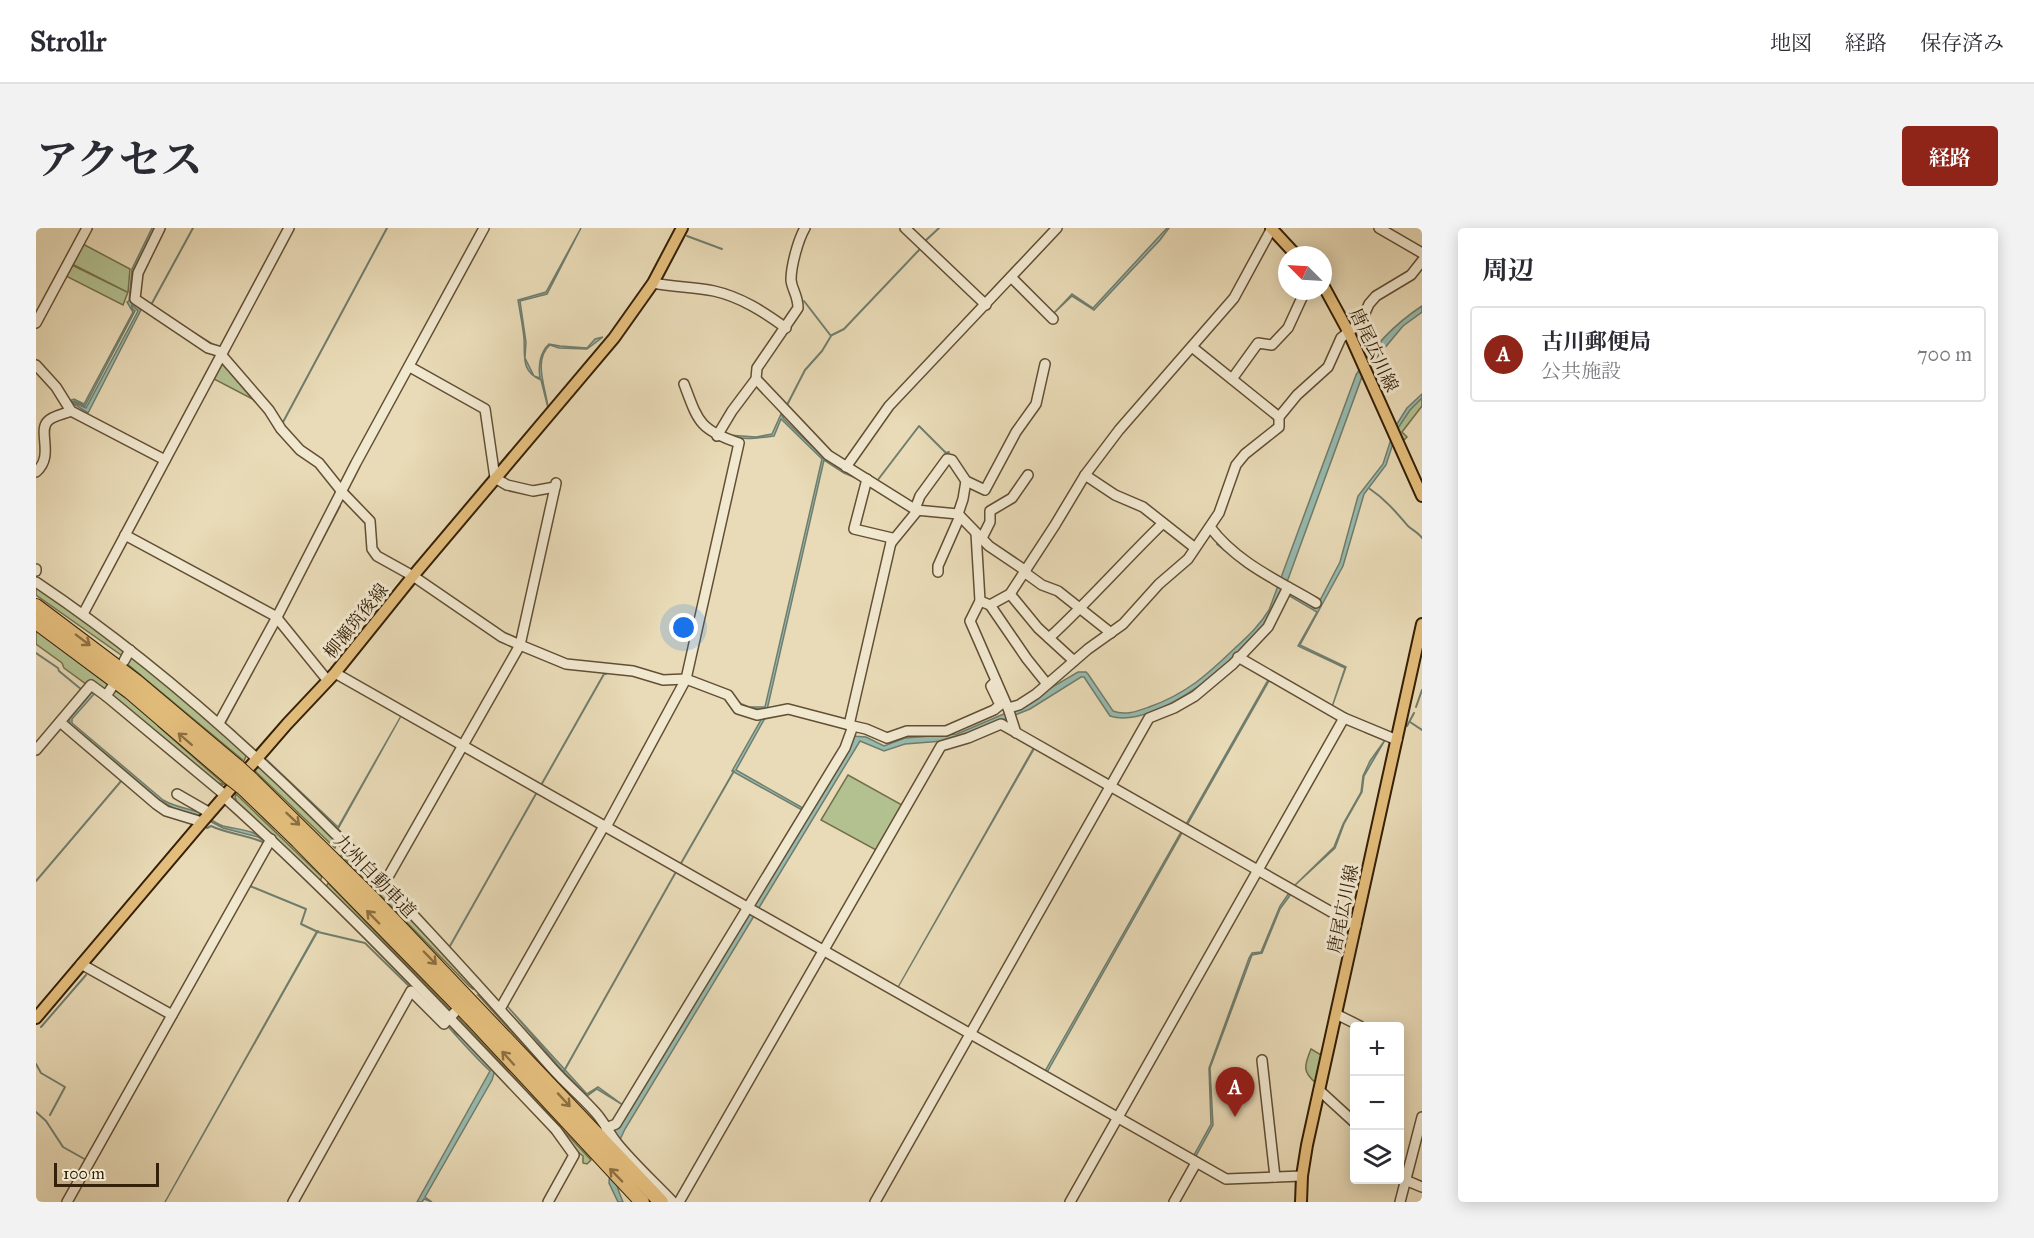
<!DOCTYPE html>
<html lang="ja">
<head>
<meta charset="utf-8">
<style>
  :root { --surface:#fff; --page:#f2f2f3; --text:#2b2b33; --muted:#7c7c81; --line:#e1e1e2; --accent:#8f2418 }
  body { margin:0; font-family:"IM FELL Great Primer","Noto Serif JP",serif; background:var(--page); color:var(--text) }
  .controls { position:absolute; right:18px; bottom:18px; display:grid; overflow:hidden; border-radius:6px; box-shadow:0 3px 15px #0003 }
  .controls button { width:54px; height:54px; display:grid; place-items:center; padding:0; border:0; border-bottom:2px solid var(--line); background:var(--surface); color:var(--text); font:30px sans-serif }
  .compass { position:absolute; left:1242px; top:18px; width:54px; height:54px; border-radius:50%; background:var(--surface); box-shadow:0 3px 15px #0003; rotate:294deg }
  .scale { position:absolute; left:18px; bottom:15px; width:105px; box-sizing:border-box; padding-left:6px; border:3px solid #352008; border-top:0; font-size:16px; line-height:21px; white-space:nowrap; color:#352008; -webkit-text-stroke:4px #f1e8d0; paint-order:stroke }
  .you { position:absolute; left:648px; top:400px; width:21px; height:21px; margin:-15px; border:4px solid #fff; border-radius:50%; background:#1a73e8; box-shadow:0 0 0 9px #1a73e833 }
  .badge { display:grid; place-items:center; width:39px; height:39px; border-radius:50%; background:var(--accent); color:#fff; font-size:20px; font-weight:700 }
  .pin { position:absolute; translate:-50% -50px; filter:drop-shadow(0 2px 3px #0008) }
  .pin::after { content:''; position:absolute; top:32px; width:21px; height:18px; background:inherit; clip-path:polygon(0 0,100% 0,50% 100%) }
  .list { margin:0; padding:0; list-style:none }
  h2 { display:flex; justify-content:space-between; align-items:center; height:78px; margin:0; padding:0 24px; font-size:26px }
  h2 small { font-size:20px; font-weight:400; color:var(--muted) }
  .list li { display:grid; grid-template-columns:39px 1fr auto; gap:18px; align-items:center; box-sizing:border-box; height:96px; margin:0 12px 12px; padding:0 12px; border:2px solid var(--line); border-radius:6px }
  .list b { display:block; font-size:22px; white-space:nowrap }
  .list p { margin:0; font-size:20px; white-space:nowrap; color:var(--muted) }
  .list em { font-size:20px; font-style:normal; color:var(--muted) }
  .icon { flex:none; width:33px; height:33px; fill:none; stroke:currentColor; stroke-width:2; stroke-linecap:round; stroke-linejoin:round }
  .map { position:relative; flex:none; width:1386px; height:974px; overflow:hidden; border-radius:6px }
  header { display:flex; align-items:center; gap:36px; box-sizing:border-box; height:84px; padding:0 30px; background:var(--surface); border-bottom:2px solid var(--line) }
  header strong { font-size:28px }
  nav { display:flex; gap:33px; margin-inline-start:auto; font-size:21px }
  .intro { display:flex; align-items:center; justify-content:space-between; box-sizing:border-box; height:144px; padding:0 36px }
  h1 { margin:0; font-size:42px }
  .button { padding:15px 27px; border-radius:6px; background:var(--accent); color:#fff; font-size:21px; font-weight:700 }
  main { display:flex; gap:36px; padding:0 36px }
  aside { flex:1; background:var(--surface); border-radius:6px; box-shadow:0 3px 15px #0003 }
  .map>svg:first-child { display:block }
  .green { fill:#b3c191; stroke:#74704c; stroke-width:1.5 }
  .water { fill:#97bbb0; stroke:#707d6d; stroke-width:1.5; fill-rule:evenodd }
  .lines { fill:none; stroke-linecap:round; stroke-linejoin:round }
  .stream { stroke:#707d6d; stroke-width:2 }
  .minor-casing { stroke:#624f34; stroke-width:12 }
  .major-casing { stroke:#352008; stroke-width:14 }
  .highway-casing { stroke:#352008; stroke-width:16 }
  .minor { stroke:#f1e8d0; stroke-width:9 }
  .major { stroke:#e4be7c; stroke-width:10 }
  .highway { stroke:#e4be7c; stroke-width:14 }
  .highway-bridge-casing { stroke:#352008; stroke-width:16; stroke-linecap:butt }
  .highway-bridge { stroke:#e4be7c; stroke-width:14 }
  .oneway { stroke:#8c6f42 }
  .labels { text-anchor:middle; dominant-baseline:central; stroke-width:6; stroke-linejoin:round; paint-order:stroke }
  .street-label { font-size:18px; fill:#352008; stroke:#f1e8d0 }
</style>
</head>
<body>
<header>
<strong>Strollr</strong>
<nav><a>地図</a><a>経路</a><a>保存済み</a></nav>
</header>
<div class="intro"><h1>アクセス</h1><a class="button">経路</a></div>
<main>
<div class="map">
<svg width="1386" height="974" viewBox="0 0 1386 974">
  <rect width="100%" height="100%" fill="#e9dbb7"/>
  <filter id="stains"><feTurbulence type="fractalNoise" baseFrequency=".00333" numOctaves="4"/><feColorMatrix values="0 0 0 0 .2 0 0 0 0 .09 0 0 0 0 .02 0 0 0 .5 -.17"/></filter>
  <radialGradient id="worn" r=".72"><stop offset=".6" stop-color="#630" stop-opacity="0"/><stop offset="1" stop-color="#630" stop-opacity=".3"/></radialGradient>
  <!-- green -->
  <g class="green">
    <polygon points="45,15 94,41 92,64 87,77 28,47 34,36 91,64 34,35"/>
    <polygon points="188,133 226,176 178,151"/>
    <polygon points="1386,169 1386,178 1366,204 1371,209 1367,213 1361,200 1377,176"/>
    <polygon points="0,358 92,423 88,431 85,427 0,367"/>
    <polygon points="0,402 76,456 70,465 53,454 50,456 28,440 26,435 0,416"/>
    <polygon points="94,424 211,526 208,533 89,434"/>
    <polygon points="79,459 122,496 122,498 189,557 176,553 76,469"/>
    <polygon points="221,540 227,540 302,613 299,620 219,543"/>
    <polygon points="812,547 866,577 840,622 785,592"/>
    <polygon points="200,566 286,649 284,653 201,575 199,569"/>
    <polygon points="309,619 327,637 439,761 437,761 433,758 305,627"/>
    <polygon points="292,655 416,783 412,787 289,662"/>
    <polygon points="442,767 447,767 554,883 566,899 564,901"/>
    <polygon points="421,788 555,932 551,936 547,935 547,928 543,925 539,924 420,792"/>
    <path d="M 1275,821 L 1287,828 L 1281,856 C 1266,844 1268,838 1275,821 Z"/>
  </g>
  <!-- water -->
  <g class="water">
    <path d="M 116,0 L 120,0 L 98,75 L 105,82 L 52,185 L 33,173 L 38,171 L 48,176 L 97,84 L 91,74 L 93,73 L 96,41 ZM 96,77 L 102,83 L 50,180 L 36,174 L 38,173 L 49,178 L 99,83 L 96,80 Z"/>
    <path d="M 545,0 L 511,66 L 484,73 L 490,114 L 489,130 L 498,148 L 504,150 C 502,138 504,124 513,116 L 524,118 L 551,120 L 559,111 L 567,109 L 551,121 L 523,120 L 514,117 C 496,132 511,163 512,180 L 505,152 C 485,143 489,130 488,111 C 487,98 484,85 482,72 L 510,64 Z"/>
    <polygon points="1131,0 1133,0 1124,12 1058,82 1036,68 1017,86 1036,66 1057,80"/>
    <path d="M 1386,78 L 1386,84 L 1367,98 L 1327,146 L 1251,354 L 1281,378 L 1304,334 L 1322,268 L 1347,236 L 1359,199 L 1371,180 L 1386,166 L 1386,170 L 1374,182 L 1362,200 L 1350,237 L 1328,266 L 1307,338 L 1264,417 L 1310,439 L 1296,479 L 1309,440 L 1262,418 L 1281,384 L 1247,364 C 1243,372 1240,381 1235,388 C 1212,426 1120,503 1074,488 L 1048,449 L 1045,449 L 994,481 L 927,508 L 907,513 L 869,516 L 848,523 L 824,513 L 589,901 C 575,928 575,947 587,974 L 582,974 L 573,955 L 577,903 L 816,508 L 830,509 L 848,518 L 869,510 L 921,506 L 977,482 L 1042,444 L 1050,444 L 1052,446 L 1077,483 C 1089,488 1102,483 1113,479 C 1150,466 1171,447 1199,420 C 1212,408 1224,397 1233,382 L 1320,147 C 1336,120 1360,95 1386,78 Z"/>
    <path d="M 745,186 L 748,191 C 775,218 792,235 827,253 L 808,245 L 788,232 L 731,482 L 713,480 L 701,474 L 713,479 L 729,479 L 786,231 L 745,191 L 738,208 C 722,210 707,213 692,207 L 720,209 L 736,206 Z"/>
    <polygon points="1232,452 1233,453 1150,599 1149,598"/>
    <path d="M 56,462 L 59,465 L 36,491 L 36,495 L 127,572 C 139,579 150,580 163,584 C 171,588 178,595 187,598 C 203,602 219,601 230,614 L 222,609 L 187,600 L 162,587 L 139,581 L 125,573 L 34,496 L 33,491 Z"/>
    <polygon points="365,488 302,601 348,648 230,534 231,532 302,599"/>
    <polygon points="726,490 729,490 700,542 767,580 766,582 696,543"/>
    <polygon points="1349,512 1328,548 1326,564 1308,596 1299,620 1257,659 1298,619 1307,596 1325,564 1327,548 1334,533"/>
    <polygon points="997,521 998,521 861,761"/>
    <polygon points="1145,604 1146,605 1010,846 1008,845"/>
    <path d="M 237,615 L 416,797 L 419,805 L 429,811 L 459,842 L 456,852 L 389,969 L 396,974 L 388,971 L 386,974 L 381,974 L 454,843 C 427,818 405,789 379,762 C 332,713 284,666 235,619 Z"/>
    <polygon points="1253,665 1255,666 1244,681 1226,725 1216,727 1174,840 1177,897 1160,928 1185,944 1157,929 1175,896 1173,840 1213,730 1216,725 1225,724 1244,678"/>
    <polygon points="281,703 282,703 129,974"/>
    <polygon points="472,779 551,866 562,859 587,877 561,861 551,868 525,841"/>
  </g>
  <g class="lines">
    <!-- stream -->
    <g class="stream">
      <polyline points="651,8 686,21"/>
      <polyline points="888,14 903,0"/>
      <polyline points="117,79 115,77 157,0"/>
      <polyline points="150,100 178,117"/>
      <polyline points="796,107 808,101 883,22"/>
      <polyline points="750,179 769,142 786,123 795,108 768,73"/>
      <polyline points="246,196 351,0"/>
      <polyline points="841,253 883,198 910,225 913,224"/>
      <path d="M 1334,261 C 1349,271 1360,284 1372,298 C 1376,302 1382,304 1386,310"/>
      <polyline points="1181,316 1205,335"/>
      <polyline points="277,329 304,278"/>
      <polyline points="475,408 481,410 489,375"/>
      <polyline points="0,425 22,440 23,443 46,462"/>
      <polyline points="1380,479 1386,462"/>
      <polyline points="187,494 199,504"/>
      <polyline points="1374,494 1386,502"/>
      <polyline points="189,495 216,444"/>
      <polyline points="1371,498 1378,485"/>
      <polyline points="1329,504 1348,512"/>
      <polyline points="504,559 568,446 570,446"/>
      <path d="M 171,600 L 175,598 C 192,606 212,607 229,615"/>
      <polyline points="644,637 698,543"/>
      <polyline points="0,653 86,552"/>
      <polyline points="214,656 214,658 270,681 265,696 282,704 329,715 374,759"/>
      <polyline points="414,718 501,564"/>
      <polyline points="5,799 50,747"/>
      <polyline points="0,836 5,845 29,859 14,887"/>
      <polyline points="528,843 641,642"/>
      <polyline points="0,884 10,893 27,919 52,933"/>
    </g>
    <!-- minor casing -->
    <g class="minor-casing">
      <g id="minor">
        <polyline points="124,0 102,45 99,71 172,120 182,123 233,182 245,201 264,222 283,235 307,265 334,293 336,321 341,328 377,348 466,409 484,417 530,436 597,443 627,452 650,451 692,467 702,481 721,487 752,481 817,498"/>
        <polyline points="869,0 950,77"/>
        <polyline points="1343,0 1386,25"/>
        <polyline points="975,49 1017,91"/>
        <path d="M 617,55 C 637,59 659,59 678,63 C 705,69 728,84 750,100"/>
        <polyline points="0,95 51,0"/>
        <polyline points="1156,119 1243,189"/>
        <polyline points="0,137 20,159 35,183 129,232"/>
        <polyline points="374,139 449,181 459,250 471,257 497,263 519,259"/>
        <polyline points="720,151 792,227 880,282 922,286 953,318 990,343"/>
        <polyline points="1196,151 1222,115 1236,117 1252,100 1269,63"/>
        <path d="M 681,208 L 696,183 L 720,151 L 721,140 L 762,80 C 762,67 756,62 755,52 C 755,38 762,12 769,0"/>
        <polyline points="810,239 853,178 1021,0"/>
        <path d="M 0,244 C 19,228 1,203 12,193 C 16,188 28,186 35,183"/>
        <polyline points="1049,247 1079,267 1107,279 1159,320"/>
        <polyline points="879,281 884,268 911,231 916,232 930,253 949,262 980,204 1000,176 1009,136"/>
        <polyline points="922,286 927,271 930,253"/>
        <path d="M 1174,299 C 1201,335 1243,353 1280,375"/>
        <polyline points="940,305 944,373 934,393 972,480 980,505"/>
        <polyline points="89,307 241,389"/>
        <polyline points="946,310 954,294 954,283 976,270 992,247"/>
        <polyline points="855,315 882,282"/>
        <polyline points="0,341 0,343"/>
        <polyline points="902,344 902,338 924,288"/>
        <polyline points="988,344 1006,357 1022,363 1075,405"/>
        <path d="M 0,354 C 197,486 359,663 516,840 C 530,856 546,869 560,885 C 568,894 573,905 581,915 C 598,936 618,954 637,974"/>
        <polyline points="974,366 1002,400 1038,433"/>
        <polyline points="944,373 954,377 974,366 1019,297 1049,247 1083,202 1198,70 1236,0"/>
        <polyline points="954,377 991,431 1011,456"/>
        <polyline points="47,386 253,0"/>
        <polyline points="241,390 292,453"/>
        <path d="M 1013,410 C 1053,373 1088,333 1127,295"/>
        <polyline points="1202,429 1308,490 1361,512"/>
        <polyline points="88,433 94,422"/>
        <polyline points="299,445 1190,951 1266,948"/>
        <polyline points="70,468 190,568"/>
        <polyline points="972,480 983,477 1000,466 1052,421 1087,396 1123,356 1152,331 1183,285 1200,237 1209,226 1243,199 1243,189 1261,167 1292,139 1305,110 1325,94 1333,76 1340,68 1375,47 1386,33"/>
        <polyline points="24,494 120,576 130,583 166,594"/>
        <polyline points="183,495 241,389 320,235 448,0"/>
        <polyline points="813,497 856,310 818,301 831,251"/>
        <polyline points="0,522 55,457 70,468 76,459"/>
        <polyline points="141,566 174,585"/>
        <path d="M 188,569 C 305,674 412,788 520,902 L 538,927 L 512,974"/>
        <path d="M 570,599 L 650,451 L 703,215 C 663,202 662,193 648,156"/>
        <polyline points="348,656 484,417 520,255"/>
        <polyline points="45,736 136,787"/>
        <polyline points="464,781 568,598"/>
        <polyline points="1300,786 1324,798"/>
        <polyline points="1226,832 1239,949"/>
        <polyline points="1283,862 1318,894"/>
        <polyline points="570,900 580,896 809,520 817,498 830,501 851,510 871,503 910,503 958,482 964,477 955,458 960,453"/>
        <polyline points="1374,954 1386,959"/>
        <polyline points="31,974 235,611"/>
        <polyline points="257,974 375,763 408,796 419,784"/>
        <polyline points="643,974 905,518 932,510 965,496 1320,698"/>
        <polyline points="839,974 1113,490 1138,480 1159,468 1197,436 1232,399 1252,359"/>
        <polyline points="1034,974 1308,490"/>
        <polyline points="1138,974 1160,935"/>
        <polyline points="1364,974 1386,889"/>
      </g>
    </g>
    <!-- major casing -->
    <g class="major-casing">
      <g id="major">
        <polyline points="1235,0 1260,27"/>
        <polyline points="1287,57 1312,103 1386,268"/>
        <polyline points="0,790 166,594 251,496 299,445 377,348 578,110 617,55 646,0"/>
        <polyline points="1265,974 1266,948 1271,917 1386,396"/>
      </g>
    </g>
    <!-- highway casing -->
    <g class="highway-casing">
      <g id="highway">
        <polyline points="0,378 101,454 202,539"/>
        <polyline points="0,394 94,464 193,549"/>
        <polyline points="215,551 337,671 625,974"/>
        <polyline points="207,560 262,613 435,790 606,974"/>
      </g>
    </g>
    <!-- minor -->
    <use href="#minor" class="minor"/>
    <!-- major -->
    <use href="#major" class="major"/>
    <!-- highway -->
    <use href="#highway" class="highway"/>
    <!-- highway-bridge casing -->
    <g class="highway-bridge-casing">
      <g id="highway-bridge">
        <polyline points="202,539 215,551"/>
        <polyline points="193,549 207,560"/>
      </g>
    </g>
    <!-- highway-bridge -->
    <use href="#highway-bridge" class="highway-bridge"/>
  </g>
  <!-- one-way arrows -->
  <defs><path id="oneway-shaft" d="M-6 0H5M1.5-3L5.5 0L1.5 3" fill="none" stroke-width="1.6" stroke-linecap="round" stroke-linejoin="round" transform="scale(1.5)"/></defs>
  <g class="oneway">
    <use href="#oneway-shaft" transform="translate(47 412) rotate(37)"/>
    <use href="#oneway-shaft" transform="translate(149 511) rotate(-139)"/>
    <use href="#oneway-shaft" transform="translate(257 591) rotate(43)"/>
    <use href="#oneway-shaft" transform="translate(337 689) rotate(-134)"/>
    <use href="#oneway-shaft" transform="translate(394 730) rotate(46)"/>
    <use href="#oneway-shaft" transform="translate(472 830) rotate(-132)"/>
    <use href="#oneway-shaft" transform="translate(528 872) rotate(47)"/>
    <use href="#oneway-shaft" transform="translate(580 947) rotate(-134)"/>
  </g>
  <g class="labels">
    <!-- street labels -->
    <g class="street-label">
      <text transform="translate(1338 122) rotate(65)">唐尾広川線</text>
      <text transform="translate(320 393) rotate(-51)">柳瀬筑後線</text>
      <text transform="translate(339 648) rotate(46)">九州自動車道</text>
      <text transform="translate(1307 681) rotate(-78)">唐尾広川線</text>
    </g>
  </g>
  <rect width="100%" height="100%" filter="url(#stains)"/>
  <rect width="100%" height="100%" fill="url(#worn)"/>
</svg>
<div class="controls">
<button>+</button>
<button>−</button>
<button><svg class="icon" aria-label="layers" viewBox="0 0 24 24"><path d="M12 4l9 5-9 5-9-5zM3 14l9 5 9-5"/></svg></button>
</div>
<svg class="compass" viewBox="-18 -18 36 36"><path d="M0-13l5 13h-10z" fill="#e53935"/><path d="M0 13l5-13h-10z" fill="#7c7c81"/></svg>
<div class="scale">100 m</div>
<div class="you"></div>
<div class="pin badge" style="left:1199px;top:889px">A</div>
</div>
<aside>
<h2>周辺<small></small></h2>
<ul class="list">
<li><span class="badge">A</span><div><b>古川郵便局</b><p>公共施設</p></div><em>700 m</em></li>
</ul>
</aside>
</main>
</body>
</html>
